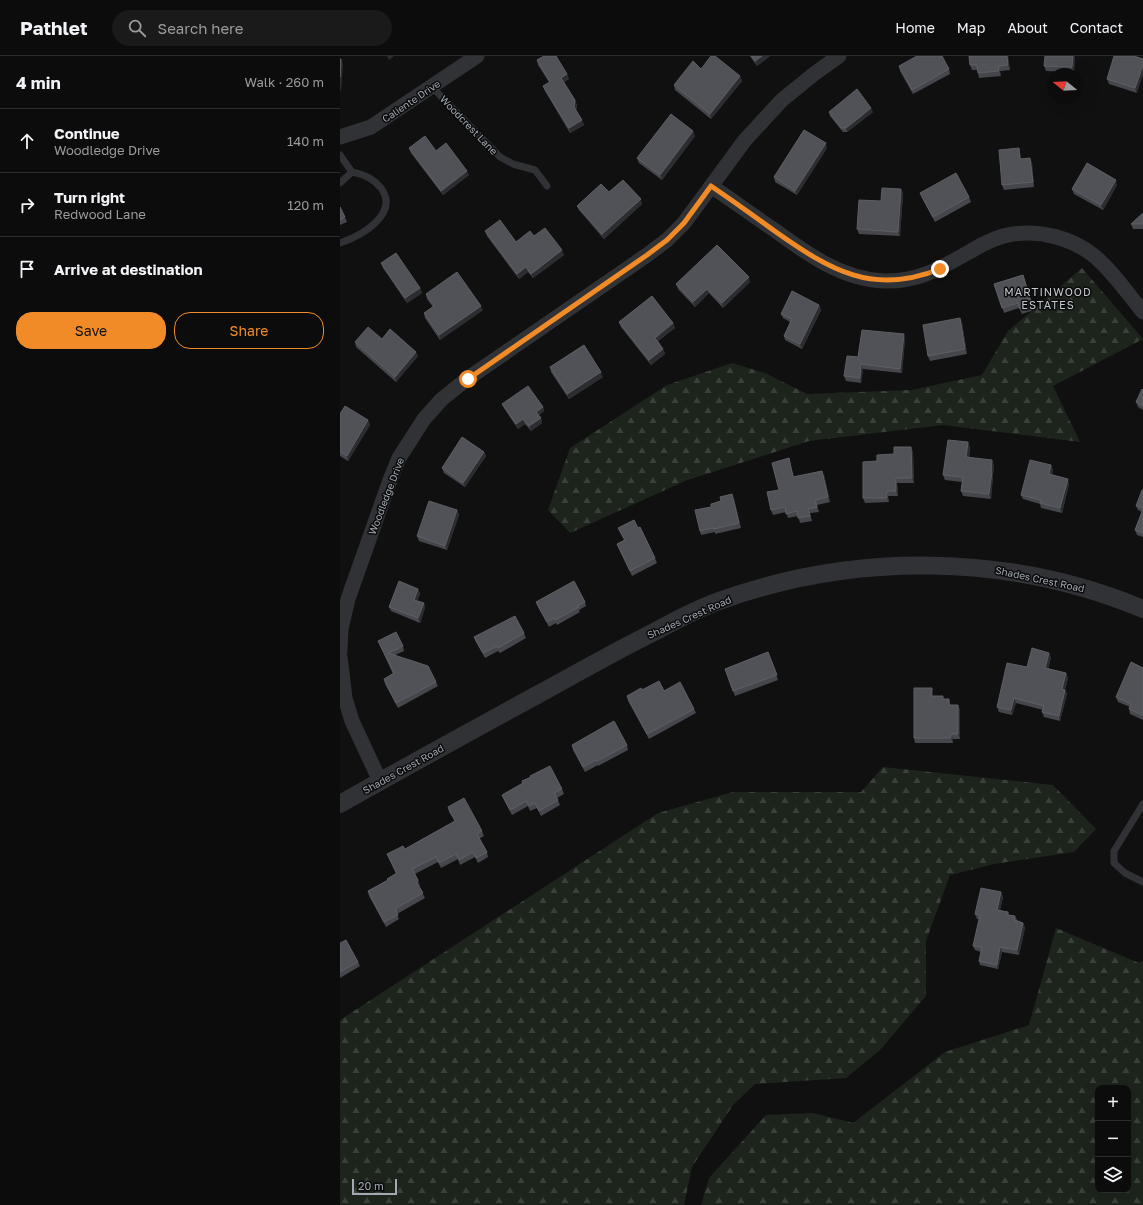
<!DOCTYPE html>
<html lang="en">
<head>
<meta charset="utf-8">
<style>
  :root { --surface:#0c0c0d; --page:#1a1a1b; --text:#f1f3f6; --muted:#9a9b9d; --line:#2c2c2e; --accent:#f08b28 }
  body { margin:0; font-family:"Golos Text",sans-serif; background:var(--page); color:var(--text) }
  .controls { position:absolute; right:12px; bottom:12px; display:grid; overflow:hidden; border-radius:8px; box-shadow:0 4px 16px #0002 }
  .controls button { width:36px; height:36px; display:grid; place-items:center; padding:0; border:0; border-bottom:1px solid var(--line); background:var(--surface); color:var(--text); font:20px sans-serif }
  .compass { position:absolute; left:707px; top:12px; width:36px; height:36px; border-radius:50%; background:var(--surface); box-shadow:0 4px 16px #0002; rotate:288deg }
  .scale { position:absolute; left:12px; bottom:10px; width:45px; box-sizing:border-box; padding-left:4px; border:2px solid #a1a9b2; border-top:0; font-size:11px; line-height:14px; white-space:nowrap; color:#a1a9b2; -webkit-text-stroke:3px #0b0b0c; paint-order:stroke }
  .stop { position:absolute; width:12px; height:12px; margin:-9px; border:3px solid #f08b28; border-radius:50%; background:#fff }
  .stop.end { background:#f08b28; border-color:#fff; box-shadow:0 1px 4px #0008 }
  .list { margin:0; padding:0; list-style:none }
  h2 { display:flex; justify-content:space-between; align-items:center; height:52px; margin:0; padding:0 16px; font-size:17px }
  h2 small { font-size:13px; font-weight:400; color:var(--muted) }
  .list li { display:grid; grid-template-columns:26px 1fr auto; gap:12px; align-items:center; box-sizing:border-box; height:64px; padding:0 16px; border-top:1px solid var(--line) }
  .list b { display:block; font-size:15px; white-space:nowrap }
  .list p { margin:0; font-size:13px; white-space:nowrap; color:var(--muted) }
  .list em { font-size:13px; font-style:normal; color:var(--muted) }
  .actions { display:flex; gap:8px; padding:12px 16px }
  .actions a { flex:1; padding:9px 0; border:1px solid var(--accent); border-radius:16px; text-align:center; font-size:14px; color:var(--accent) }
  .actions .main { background:var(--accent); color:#111 }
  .icon { flex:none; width:22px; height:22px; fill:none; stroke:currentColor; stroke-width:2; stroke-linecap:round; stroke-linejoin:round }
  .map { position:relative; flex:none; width:803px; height:1149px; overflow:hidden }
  header { display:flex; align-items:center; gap:24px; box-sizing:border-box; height:56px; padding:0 20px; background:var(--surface); border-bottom:1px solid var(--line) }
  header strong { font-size:19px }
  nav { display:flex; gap:22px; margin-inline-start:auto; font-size:14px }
  .search { width:280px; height:36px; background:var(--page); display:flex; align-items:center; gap:10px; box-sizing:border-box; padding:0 14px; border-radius:22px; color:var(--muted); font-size:15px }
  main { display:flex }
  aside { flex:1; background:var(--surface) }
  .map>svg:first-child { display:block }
  .forest { fill:url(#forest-firs); fill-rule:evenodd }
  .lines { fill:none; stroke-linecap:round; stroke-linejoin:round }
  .service { stroke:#313236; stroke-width:7 }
  .minor { stroke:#313236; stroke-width:15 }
  .tertiary { stroke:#313236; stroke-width:18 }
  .wall { fill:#46474c }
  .shaded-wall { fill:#2c2d30 }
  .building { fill:#505257; stroke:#5c6065 }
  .route { stroke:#f08b28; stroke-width:5 }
  .labels { text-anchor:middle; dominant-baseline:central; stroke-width:3; stroke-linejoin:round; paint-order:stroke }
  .street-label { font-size:10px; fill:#a1a9b2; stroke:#0b0b0c }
  .neighbourhood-label { font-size:11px; letter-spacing:1px; fill:#c2c7ce; stroke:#0b0b0c }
</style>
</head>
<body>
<header>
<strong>Pathlet</strong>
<div class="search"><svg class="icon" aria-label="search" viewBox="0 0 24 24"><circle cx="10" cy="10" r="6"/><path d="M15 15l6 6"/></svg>Search here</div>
<nav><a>Home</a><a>Map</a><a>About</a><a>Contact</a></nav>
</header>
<main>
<aside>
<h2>4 min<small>Walk · 260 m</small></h2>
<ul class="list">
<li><svg class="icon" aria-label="ahead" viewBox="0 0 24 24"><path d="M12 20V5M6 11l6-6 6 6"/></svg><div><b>Continue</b><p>Woodledge Drive</p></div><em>140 m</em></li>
<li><svg class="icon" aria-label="right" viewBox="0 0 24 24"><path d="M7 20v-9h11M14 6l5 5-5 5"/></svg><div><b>Turn right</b><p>Redwood Lane</p></div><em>120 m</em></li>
<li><svg class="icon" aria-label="arrive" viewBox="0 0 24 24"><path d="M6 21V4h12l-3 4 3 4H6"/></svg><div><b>Arrive at destination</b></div></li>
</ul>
<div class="actions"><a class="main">Save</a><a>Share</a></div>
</aside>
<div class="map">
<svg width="803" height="1149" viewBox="0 0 803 1149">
  <defs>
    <pattern id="forest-firs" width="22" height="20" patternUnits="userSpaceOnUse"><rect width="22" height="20" fill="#1c241c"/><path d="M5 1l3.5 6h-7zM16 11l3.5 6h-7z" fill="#3a413b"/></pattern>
  </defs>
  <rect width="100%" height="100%" fill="#101011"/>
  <!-- forest -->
  <g class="forest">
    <polygon points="742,212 803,283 713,330 740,386 603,369 469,385 345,425 230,477 208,454 230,392 327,329 392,307 425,317 467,338 571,334 642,319 668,275"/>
    <polygon points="543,711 713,729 756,773 734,796 654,808 610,819 586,885 586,940 540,994 506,1022 415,1028 393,1049 352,1111 344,1149 0,1149 0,964 318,757 393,736 521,736"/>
    <path d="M 716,872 L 799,907 L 803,905 L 803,1149 L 361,1149 L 369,1122 L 426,1059 L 473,1057 L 513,1067 L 605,996 L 689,969 ZM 758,1032 L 788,1032 L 788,1134 L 758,1134 Z"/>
  </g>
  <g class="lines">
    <!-- service -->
    <g class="service">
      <polyline points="92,31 160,101 173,108 195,114 207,130"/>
      <path d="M 0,99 L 12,116 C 23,118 33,122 41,132 C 60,158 21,180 0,187"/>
      <polyline points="0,127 12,116"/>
      <polyline points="803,748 774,795 774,807 785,817 803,826"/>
    </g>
    <!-- minor -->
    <g class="minor">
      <polyline points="0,81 31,71 137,0"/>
      <path d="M 371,130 C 392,144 412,159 433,173 C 466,197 501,223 544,225 C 580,226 602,211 631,195 C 644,187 658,180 673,178 C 701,174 731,182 753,199 C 772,214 788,238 803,256"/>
      <polyline points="0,595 1,573 8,543 50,424 59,402 84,363 102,343 127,323 307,199 327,184 344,167 405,84 442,44 474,18 499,0"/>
      <polyline points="0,601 5,642 12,665 40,725"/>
    </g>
    <!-- tertiary -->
    <path class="tertiary" d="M 0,748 C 65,711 131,675 197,639 C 237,617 276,595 316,575 C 336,564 357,553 379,545 C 515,496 669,497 803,553"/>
  </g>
  <!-- wall -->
  <g class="wall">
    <polygon points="410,0 430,0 417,10"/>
    <polygon points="629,0 668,0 670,14 660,15 661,20 639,22 638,17 637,14 632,14 630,9"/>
    <polygon points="735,0 734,16 706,15 704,10"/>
    <polygon points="794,0 797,37 769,28 767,23"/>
    <polygon points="197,4 227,18 229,23 224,26 237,49 236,55 244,69 230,77 205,35 203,30 209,26 198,9"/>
    <polygon points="559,10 609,13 610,18 573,38 560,15"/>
    <polygon points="361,13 402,25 371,63 335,34 334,29"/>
    <polygon points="489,56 533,56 507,76 503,76 490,60"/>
    <polygon points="355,80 322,124 299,107 297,102"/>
    <polygon points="69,92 96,95 129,119 103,139 71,97"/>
    <polygon points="487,92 457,139 435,126 434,121"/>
    <polygon points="680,97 681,103 690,102 692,107 694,131 664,134 662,129"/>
    <polygon points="777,129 763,154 734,138 732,133"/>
    <polygon points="561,133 563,138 560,180 519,178 517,173 541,145"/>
    <polygon points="269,136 302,148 264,183 239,154 237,150"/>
    <polygon points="580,137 629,141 631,146 595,166 582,142"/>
    <polygon points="0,151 7,166 0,169"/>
    <polygon points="803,157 803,173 793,173 791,168"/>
    <polygon points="145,175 176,186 194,180 224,199 193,222 188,216 179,223 147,180"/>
    <polygon points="41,207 80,232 82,237 67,247 43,212"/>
    <polygon points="683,219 694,254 682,258 679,252 664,257 654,228"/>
    <polygon points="410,226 383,252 369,237 355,251 338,233 336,228"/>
    <polygon points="86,238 143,254 100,284 85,262 84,257 93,251 87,243"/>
    <polygon points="479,249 481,254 462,293 445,284 444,280 450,266 443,262 441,258"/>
    <polygon points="620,262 622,267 627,298 590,305 588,300"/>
    <polygon points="279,266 333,267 335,272 318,285 323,293 325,298 311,309 281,271"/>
    <polygon points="42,283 78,300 56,326 16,291 15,286"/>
    <polygon points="565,283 562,317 523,313 521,327 506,325 504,320 518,301"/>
    <polygon points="210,311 263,321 229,343 211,316"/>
    <polygon points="803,334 803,354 798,351 796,346"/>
    <polygon points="162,348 203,351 204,355 199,359 201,362 202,367 191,375 185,368 178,373 164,352"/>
    <polygon points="0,358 28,364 30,369 8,405 0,400"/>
    <polygon points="628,386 630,391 629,402 654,409 653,418 653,420 651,443 623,440 621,435 622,426 605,424 603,419"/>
    <polygon points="571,391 573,396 574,427 557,427 558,440 548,440 549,446 525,447 523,442 537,405"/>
    <polygon points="144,396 146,400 125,431 104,417 102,412"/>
    <polygon points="450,407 454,421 484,419 490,446 477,449 479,456 470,457 472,465 460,467 458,460 448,462 446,456 433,459 431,454 439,434"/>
    <polygon points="711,409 713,414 712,419 729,428 722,457 701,452 700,448 683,443 681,439"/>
    <polygon points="803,434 803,481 797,479 795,474 802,456 798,454 796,450"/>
    <polygon points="394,443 401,472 375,478 375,476 361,479 360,475 371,451"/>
    <polygon points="117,454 119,459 107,494 79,485 77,480"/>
    <polygon points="278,472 298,472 315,502 317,507 292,520 277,488 284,484"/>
    <polygon points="78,533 80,538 77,545 84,547 85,552 80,567 51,555 49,551"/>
    <polygon points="196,546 245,546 246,550 239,554 240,556 217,569 216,567 209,571 198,551"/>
    <polygon points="184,577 186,582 160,597 158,595 145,602 136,586 134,581"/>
    <polygon points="38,585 63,590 64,595 55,599 96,626 98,630 58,652 45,628 44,623 53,618"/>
    <polygon points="428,596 438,624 395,640 385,613"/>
    <polygon points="711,601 708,613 726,617 728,622 725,634 727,638 720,665 704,661 702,656 703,654 676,647 672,659 659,656 657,651 687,611"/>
    <polygon points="803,612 803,664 790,658 789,653 790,651 778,646 776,641"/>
    <polygon points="592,632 593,637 593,640 604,643 609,643 610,649 618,649 620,654 620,683 613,683 613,687 575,687 574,682"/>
    <polygon points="302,634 354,653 356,657 309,683 288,645 287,640"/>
    <polygon points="232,689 287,689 288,694 258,710 258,709 245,716 233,694"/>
    <polygon points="222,733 224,738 217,742 220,749 201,760 197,752 190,755 188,750 172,759 164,744 162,739"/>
    <polygon points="108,751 142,775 144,780 139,783 147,796 148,801 138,807 135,801 120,809 118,803 101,812 98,806 75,818 80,829 79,830 85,842 57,858 59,863 46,871 29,840 28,835 48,824 56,818 49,803 47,798 65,793 115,765 109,756"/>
    <polygon points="661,836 663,841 660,854 669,859 675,860 677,864 683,867 685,872 679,899 662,896 658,913 640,909 639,905 641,896 635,894 633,890 639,863 637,863 635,858"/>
    <polygon points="0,887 18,906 20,910 0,922"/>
  </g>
  <!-- shaded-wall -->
  <g class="shaded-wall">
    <polygon points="47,0 54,0 49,4"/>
    <polygon points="422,0 430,0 417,10 415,5"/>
    <polygon points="667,0 668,0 670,14 668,9"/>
    <polygon points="733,0 735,0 734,16 732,11"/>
    <polygon points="1,3 3,8 1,36 0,33 0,21"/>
    <polygon points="803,9 803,19 797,37 795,32"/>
    <polygon points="659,10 661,20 659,15"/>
    <polygon points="227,18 229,23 223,26 221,22"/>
    <polygon points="400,20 402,25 371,63 370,58"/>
    <polygon points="235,44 237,49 236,56 234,51"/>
    <polygon points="531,52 533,56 507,76 506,72"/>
    <polygon points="242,64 244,69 230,77 229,72"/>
    <polygon points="353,75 355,80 322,124 320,119"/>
    <polygon points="486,87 487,92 457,139 455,135"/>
    <polygon points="679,92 680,97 682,108 680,103"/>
    <polygon points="690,102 692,107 694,131 693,126"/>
    <polygon points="127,115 129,119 103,139 101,135"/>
    <polygon points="776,124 777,129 763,154 761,149"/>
    <polygon points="561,133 563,138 560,180 558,176"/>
    <polygon points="301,143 302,148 264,183 262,178"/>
    <polygon points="222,194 224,199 193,222 191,218"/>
    <polygon points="186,211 188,216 179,223 177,218"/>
    <polygon points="409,221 410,226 383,252 382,247"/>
    <polygon points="80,232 82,237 67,247 65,242"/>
    <polygon points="367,233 369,237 355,251 353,246"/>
    <polygon points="479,249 481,254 462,293 460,288"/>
    <polygon points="141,250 143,254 100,284 99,279"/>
    <polygon points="620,262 622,267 627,298 625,293"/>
    <polygon points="333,267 335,272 316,286 315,282"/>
    <polygon points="564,278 565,283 562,317 560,313"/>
    <polygon points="323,293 325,298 311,309 309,304"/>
    <polygon points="76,296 78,300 56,326 55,321"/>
    <polygon points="521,308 523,313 521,327 520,322"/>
    <polygon points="261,316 263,321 229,343 227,338"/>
    <polygon points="203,351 204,355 198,360 196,356"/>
    <polygon points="201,362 202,367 191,375 189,370"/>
    <polygon points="183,363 185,368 178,373 176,368"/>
    <polygon points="28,364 30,369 8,405 7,400"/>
    <polygon points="628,386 630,391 628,406 626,401"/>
    <polygon points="571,391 573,396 574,427 572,422"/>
    <polygon points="144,396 146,400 125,431 123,427"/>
    <polygon points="652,404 654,409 653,418 653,420 651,443 649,438"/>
    <polygon points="711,409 713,414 711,423 709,418"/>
    <polygon points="482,415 484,419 490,446 488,441"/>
    <polygon points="556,422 557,427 558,440 556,435"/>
    <polygon points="728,423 729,428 722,457 720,452"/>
    <polygon points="547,435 548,440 549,446 547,442"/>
    <polygon points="392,438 394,443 401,472 399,467"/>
    <polygon points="117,454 119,459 107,494 105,490"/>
    <polygon points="78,533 80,538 76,548 74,544"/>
    <polygon points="84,547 85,552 80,567 78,562"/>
    <polygon points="709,597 711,601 707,617 705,612"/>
    <polygon points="726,617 728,622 725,634 727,638 720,665 719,660 722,633"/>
    <polygon points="592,632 593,637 593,644 591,640"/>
    <polygon points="674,642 676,647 672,659 671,654"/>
    <polygon points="618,649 620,654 620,683 618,678"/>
    <polygon points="611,678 613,683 613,687 611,682"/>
    <polygon points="78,824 80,829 79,831 77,827"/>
    <polygon points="661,836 663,841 659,858 657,854"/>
    <polygon points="683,867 685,872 679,899 677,894"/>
    <polygon points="660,891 662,896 658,913 657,909"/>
  </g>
  <!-- building -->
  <g class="building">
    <polygon points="204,0 216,0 227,18 221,22 235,44 234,51 242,64 229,72 203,30 210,26 197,4"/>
    <polygon points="371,0 375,0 400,20 370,58 334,29 353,5 361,13"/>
    <polygon points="411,0 422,0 415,5"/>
    <polygon points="577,0 602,0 609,13 572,34 559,10"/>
    <polygon points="629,0 667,0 668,9 659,10 659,15 638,17 637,9 630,9"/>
    <polygon points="705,0 733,0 732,11 704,10"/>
    <polygon points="774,0 794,0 803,3 803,9 795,32 767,23"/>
    <polygon points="0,3 1,3 0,21"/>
    <polygon points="517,33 531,52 506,72 501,72 489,56"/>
    <polygon points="331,58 353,75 320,119 297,102"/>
    <polygon points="464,74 486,87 455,135 434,121"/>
    <polygon points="85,80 96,95 106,87 127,115 101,135 69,92"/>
    <polygon points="679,92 680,103 690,102 693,126 662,129 659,94"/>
    <polygon points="747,107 776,124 761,149 732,133"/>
    <polygon points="616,117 629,141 593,161 580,137"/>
    <polygon points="283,124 301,143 262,178 237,150 261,128 269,136"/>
    <polygon points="542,132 561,133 558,176 517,173 519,144 541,145"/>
    <polygon points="0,151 5,161 0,164"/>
    <polygon points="803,157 803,168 791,168"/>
    <polygon points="160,164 176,186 190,175 194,180 205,172 222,194 191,218 186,211 177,218 145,175"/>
    <polygon points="377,189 409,221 382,247 367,233 353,246 336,228"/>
    <polygon points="56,197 80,232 65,242 41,207"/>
    <polygon points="117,216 141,250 99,279 84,257 94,250 86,238"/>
    <polygon points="683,219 692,249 680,253 678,247 662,252 654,228"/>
    <polygon points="452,235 479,249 460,288 444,280 452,263 441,258"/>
    <polygon points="312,240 333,267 315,282 323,293 309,304 279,266"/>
    <polygon points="620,262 625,293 588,300 583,269"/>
    <polygon points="28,271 42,283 50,273 76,296 55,321 15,286"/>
    <polygon points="522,274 564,278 560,313 521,308 520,322 504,320 507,300 518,301"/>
    <polygon points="244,289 261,316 227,338 210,311"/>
    <polygon points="188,330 203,351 196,356 201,362 189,370 183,363 176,368 162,348"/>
    <polygon points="802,333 803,334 803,350 796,346"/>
    <polygon points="5,350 28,364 7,400 0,396 0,358"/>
    <polygon points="122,381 144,396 123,427 102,412"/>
    <polygon points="608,384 628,386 626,401 652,404 651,415 652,415 649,438 621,435 623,421 603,419"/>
    <polygon points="554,391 571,391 572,422 556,422 556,435 547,435 547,442 523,442 523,406 537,405 537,399 554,398"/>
    <polygon points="449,402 453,421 482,415 488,441 475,444 477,451 468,453 470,460 458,462 457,455 446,458 445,451 431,454 427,436 439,434 432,407"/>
    <polygon points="690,404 711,409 709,418 728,423 720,452 700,447 701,444 681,439"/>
    <polygon points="802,434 803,434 803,452 796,450"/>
    <polygon points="392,438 399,467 374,473 373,472 360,475 355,454 371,451 371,448 381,445 380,441"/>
    <polygon points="89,445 117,454 105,490 77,480"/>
    <polygon points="803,453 803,477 795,474"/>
    <polygon points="294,464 298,472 300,471 315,502 290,515 277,488 285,484 278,472"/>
    <polygon points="59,525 78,533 74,544 84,547 78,562 49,551"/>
    <polygon points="234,525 245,546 237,550 239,551 215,564 214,562 207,566 196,546"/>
    <polygon points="175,560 184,577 158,592 157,590 143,597 134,581"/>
    <polygon points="56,576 63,590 48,597 88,610 96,626 56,647 44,623 54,617 38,585"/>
    <polygon points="692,592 709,597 705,612 726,617 722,633 725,634 719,660 702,656 704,650 674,642 671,654 657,651 667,607 687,611"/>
    <polygon points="428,596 437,619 393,635 385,613"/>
    <polygon points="791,606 803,612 803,658 802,659 789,653 791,648 776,641"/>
    <polygon points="319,625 324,635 340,626 354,653 307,678 287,640 301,632 302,634"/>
    <polygon points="574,632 592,632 591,640 603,640 603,643 609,643 609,649 618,649 618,678 611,678 611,682 574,682"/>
    <polygon points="274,665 287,689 257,705 256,704 243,711 232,689"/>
    <polygon points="210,710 222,733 214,737 218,744 199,755 195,747 189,750 186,745 170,754 162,739 183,727 182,725 191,721 190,720"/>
    <polygon points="124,742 142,775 137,778 147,796 136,802 133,796 119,804 116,798 99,807 96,801 72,813 78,824 77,827 83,837 55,853 58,859 44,866 28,835 48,824 47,823 57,817 47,798 63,790 65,793 115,765 108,751"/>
    <polygon points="641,832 661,836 657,854 668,856 668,859 675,860 674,864 683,867 677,894 660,891 657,909 639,905 642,891 633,890 640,859 635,858"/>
    <polygon points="6,884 18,906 0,916 0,887"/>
  </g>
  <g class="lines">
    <!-- route -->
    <path class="route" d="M 128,323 L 307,199 L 327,184 L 344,167 L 371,130 C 393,145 414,160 436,176 C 490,214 533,240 600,213"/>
  </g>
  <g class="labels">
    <!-- street labels -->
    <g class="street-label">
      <text transform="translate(71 45) rotate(-34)">Caliente Drive</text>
      <text transform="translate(129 69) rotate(46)">Woodcrest Lane</text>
      <text transform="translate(46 440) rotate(-69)">Woodledge Drive</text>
      <text transform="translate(700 523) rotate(12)">Shades Crest Road</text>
      <text transform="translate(349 561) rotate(-24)">Shades Crest Road</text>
      <text transform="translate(63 713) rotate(-29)">Shades Crest Road</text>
    </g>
    <!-- neighbourhood labels -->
    <g class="neighbourhood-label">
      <text x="708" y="235">MARTINWOOD<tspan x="708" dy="13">ESTATES</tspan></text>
    </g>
  </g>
</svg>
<div class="controls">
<button>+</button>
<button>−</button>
<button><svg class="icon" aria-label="layers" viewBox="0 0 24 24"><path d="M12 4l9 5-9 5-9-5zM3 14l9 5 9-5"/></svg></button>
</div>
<svg class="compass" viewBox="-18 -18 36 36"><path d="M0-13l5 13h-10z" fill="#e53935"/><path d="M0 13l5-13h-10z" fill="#9a9b9d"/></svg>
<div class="scale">20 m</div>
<div class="stop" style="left:128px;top:323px"></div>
<div class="stop end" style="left:600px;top:213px"></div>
</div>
</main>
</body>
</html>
